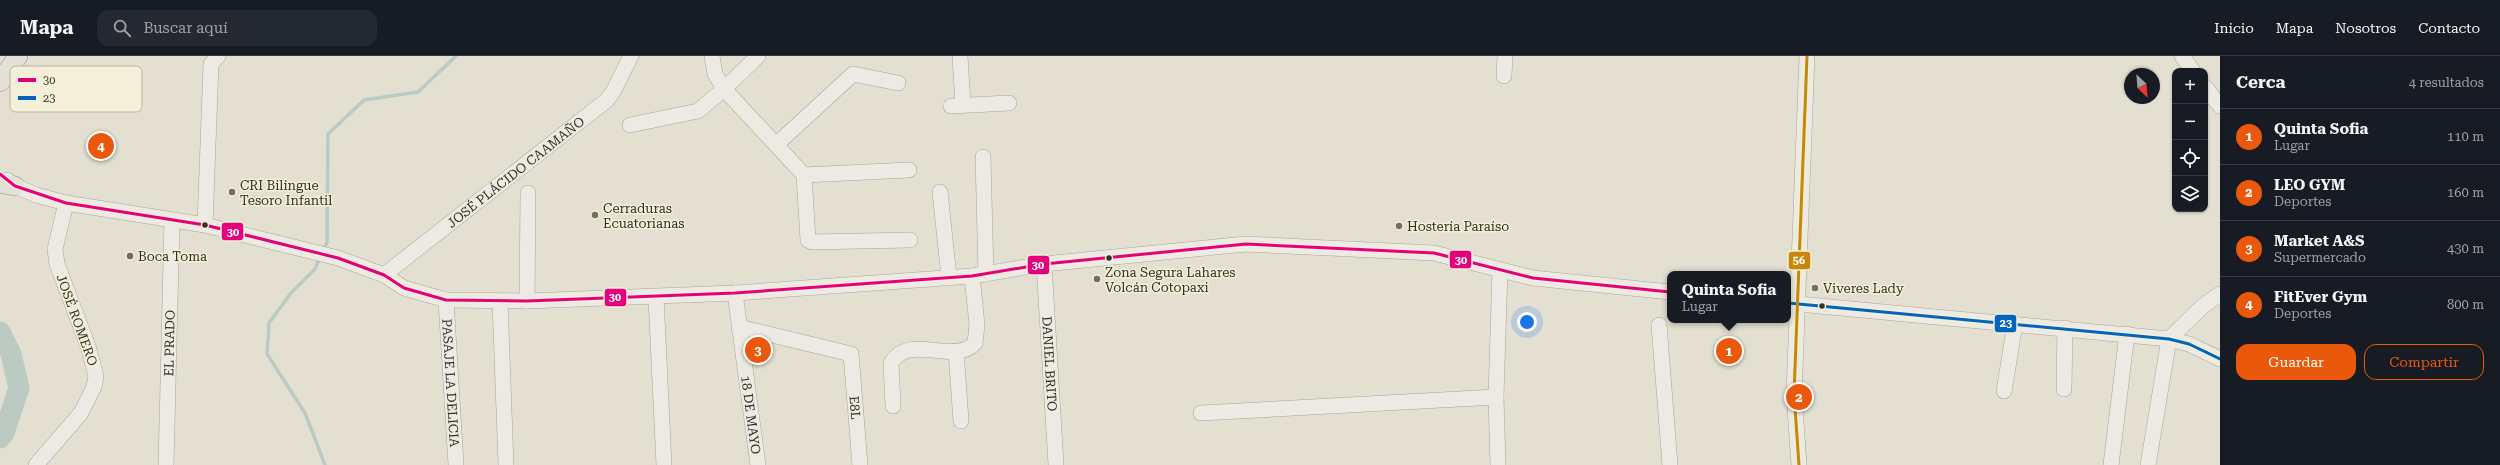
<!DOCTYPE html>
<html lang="es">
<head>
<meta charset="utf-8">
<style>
  :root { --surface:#171b24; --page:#242831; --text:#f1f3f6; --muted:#9ea1a6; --line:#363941; --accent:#ea580c }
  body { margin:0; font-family:"Roboto Serif",serif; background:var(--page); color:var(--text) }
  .controls { position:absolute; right:12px; top:12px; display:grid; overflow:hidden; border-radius:8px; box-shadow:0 1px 3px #0004 }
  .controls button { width:36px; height:36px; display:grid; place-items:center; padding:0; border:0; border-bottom:1px solid var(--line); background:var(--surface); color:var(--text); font:20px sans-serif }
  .compass { position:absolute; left:2124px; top:12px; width:36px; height:36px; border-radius:50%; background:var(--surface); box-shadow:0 1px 3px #0004; rotate:154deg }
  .you { position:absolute; left:1527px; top:266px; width:14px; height:14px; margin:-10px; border:3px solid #fff; border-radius:50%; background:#1a73e8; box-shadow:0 0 0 6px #1a73e833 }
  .badge { display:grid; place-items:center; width:26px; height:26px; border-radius:50%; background:var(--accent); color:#fff; font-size:13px; font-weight:700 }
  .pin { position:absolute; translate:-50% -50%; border:2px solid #fff; box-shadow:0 1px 4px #0006 }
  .popup { position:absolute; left:1667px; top:215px; width:124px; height:52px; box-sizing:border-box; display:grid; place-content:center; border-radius:8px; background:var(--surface); filter:drop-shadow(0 1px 3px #0005); font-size:13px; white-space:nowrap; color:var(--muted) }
  .popup b { font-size:15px; color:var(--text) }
  .popup::after { content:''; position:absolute; left:50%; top:100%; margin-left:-8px; border:8px solid transparent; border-top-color:var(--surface) }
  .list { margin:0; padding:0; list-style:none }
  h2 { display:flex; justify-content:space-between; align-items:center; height:52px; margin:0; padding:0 16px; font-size:17px }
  h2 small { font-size:13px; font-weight:400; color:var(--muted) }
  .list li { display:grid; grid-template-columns:26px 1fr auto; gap:12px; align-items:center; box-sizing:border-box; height:56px; padding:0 16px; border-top:1px solid var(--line) }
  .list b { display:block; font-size:15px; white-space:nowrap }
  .list p { margin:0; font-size:13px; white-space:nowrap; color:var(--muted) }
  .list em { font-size:13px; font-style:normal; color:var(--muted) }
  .actions { display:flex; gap:8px; padding:12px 16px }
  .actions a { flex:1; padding:9px 0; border:1px solid var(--accent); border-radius:12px; text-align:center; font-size:14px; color:var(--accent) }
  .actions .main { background:var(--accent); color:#fff }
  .icon { flex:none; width:22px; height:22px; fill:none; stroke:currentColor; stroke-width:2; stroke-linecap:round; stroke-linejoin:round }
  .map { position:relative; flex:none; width:2220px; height:409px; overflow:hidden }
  header { display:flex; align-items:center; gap:24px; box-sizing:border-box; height:56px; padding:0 20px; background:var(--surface); border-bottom:1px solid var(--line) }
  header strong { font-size:19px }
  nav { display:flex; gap:22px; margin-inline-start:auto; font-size:14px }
  .search { width:280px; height:36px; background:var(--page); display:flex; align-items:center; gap:10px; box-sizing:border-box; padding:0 14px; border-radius:12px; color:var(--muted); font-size:15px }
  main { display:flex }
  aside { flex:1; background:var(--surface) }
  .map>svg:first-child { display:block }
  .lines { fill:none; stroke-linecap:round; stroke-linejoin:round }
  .stream { stroke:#bbcac3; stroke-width:3.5 }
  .river { stroke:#bbcac3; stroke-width:21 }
  .minor-casing { stroke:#a9a59a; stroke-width:16 }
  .major-casing { stroke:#8f8b81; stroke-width:20 }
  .minor { stroke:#eceae2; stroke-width:15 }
  .major { stroke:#e3e1d5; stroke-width:19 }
  .bus-1-casing { stroke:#f3efd9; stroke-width:6 }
  .bus-2-casing { stroke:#f3efd9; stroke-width:6 }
  .bus-3-casing { stroke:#f3efd9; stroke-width:6 }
  .bus-1 { stroke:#e5007d; stroke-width:3 }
  .bus-2 { stroke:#0065bd; stroke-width:3 }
  .bus-3 { stroke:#c78808; stroke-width:3 }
  .poi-dot { fill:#746d60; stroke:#f3efd9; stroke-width:1.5 }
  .bus-dot { fill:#382f22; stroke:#f3efd9; stroke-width:1.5 }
  .labels { text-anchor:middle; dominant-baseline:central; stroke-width:3; stroke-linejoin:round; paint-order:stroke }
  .street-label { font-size:13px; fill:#382f22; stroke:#f3efd9 }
  .poi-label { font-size:13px; fill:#382f22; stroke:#f3efd9; text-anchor:start }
  .key { fill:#f3efd9; stroke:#bbb5a2; stroke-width:1 }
  .key-label { font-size:11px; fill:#382f22 }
  .line-badge { stroke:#f3efd9; stroke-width:1.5 }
  .badge-label { font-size:11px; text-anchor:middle; font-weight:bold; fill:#fff }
</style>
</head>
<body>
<header>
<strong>Mapa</strong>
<div class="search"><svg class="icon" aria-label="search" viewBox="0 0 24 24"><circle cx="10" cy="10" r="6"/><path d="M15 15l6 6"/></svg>Buscar aquí</div>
<nav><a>Inicio</a><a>Mapa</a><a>Nosotros</a><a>Contacto</a></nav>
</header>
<main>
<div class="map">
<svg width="2220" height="409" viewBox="0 0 2220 409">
  <rect width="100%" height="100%" fill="#e3e0d2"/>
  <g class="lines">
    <!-- stream -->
    <g class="stream">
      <polyline points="323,195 327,186 328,78 364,44 418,36 456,0"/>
      <polyline points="320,201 315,213 291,237 269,267 267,298 305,357 325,409"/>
    </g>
    <!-- river -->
    <polyline class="river" points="0,276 11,298 19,332 4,377 0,382"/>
    <!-- minor casing -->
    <g class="minor-casing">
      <g id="minor">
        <polyline points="712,0 715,18 724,33 804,119 808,184 812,186 910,184"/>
        <polyline points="960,0 963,49"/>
        <polyline points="2182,0 2193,15"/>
        <polyline points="1504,20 1505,0"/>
        <polyline points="2205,31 2220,50"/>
        <polyline points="951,50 1009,47"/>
        <polyline points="630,69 698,55 724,33 758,0"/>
        <polyline points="777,88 853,18 898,27"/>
        <polyline points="983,101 986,218"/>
        <polyline points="804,119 909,114"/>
        <polyline points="7,124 15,130 36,139 66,147 205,169 338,202 384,219 404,232 446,244 527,245 735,237 972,220 1044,208 1246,188 1434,197 1533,222 1670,236"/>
        <polyline points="940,136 949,221"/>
        <polyline points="205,169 211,8 218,0"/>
        <path id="s1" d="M 1044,208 L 1056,409"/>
        <path id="s2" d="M 384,219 L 607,44 L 614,34 L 631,0"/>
        <path id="s3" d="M 735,237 L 758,409"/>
        <polyline points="656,241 664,409"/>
        <path id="s4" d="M 446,244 L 456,409"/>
        <polyline points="500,245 506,409"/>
        <polyline points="527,245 528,137"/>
        <polyline points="1788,247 2169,283 2189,288 2220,303"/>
        <polyline points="1659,269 1670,409"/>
        <path id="s5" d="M 739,271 L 851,298 L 860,409"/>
        <polyline points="2169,283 2203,250 2220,238"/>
        <polyline points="956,295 961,365"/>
        <polyline points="2064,333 2065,272"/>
        <polyline points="2004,335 2015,268"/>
        <path d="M 893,350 L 891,307 C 909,276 954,310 975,287 L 977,269 L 972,220"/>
        <polyline points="1201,357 1496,341"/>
        <polyline points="36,409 81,357 94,331 96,320 88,290 57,208 55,193 66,147"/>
        <path id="s6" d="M 166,409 L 172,165"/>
        <polyline points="1498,409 1496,341 1500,214"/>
        <polyline points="1799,409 1794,338 1807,0"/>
        <polyline points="2111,409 2127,278"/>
        <polyline points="2148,409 2169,283"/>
      </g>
    </g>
    <!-- major casing -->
    <g class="major-casing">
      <g id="major">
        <polyline points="0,26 18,0"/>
        <polyline points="0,127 15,130"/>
      </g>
    </g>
    <!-- minor -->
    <use href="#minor" class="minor"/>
    <!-- major -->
    <use href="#major" class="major"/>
    <!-- bus-1 casing -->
    <g class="bus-1-casing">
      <polyline id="bus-1" points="0,118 15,130 66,147 205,169 338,202 384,219 404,232 446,244 527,245 735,237 972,220 1044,208 1246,188 1434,197 1533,222 1670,236"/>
    </g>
    <!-- bus-2 casing -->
    <g class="bus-2-casing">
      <polyline id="bus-2" points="1788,247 2169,283 2189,288 2220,303"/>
    </g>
    <!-- bus-3 casing -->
    <g class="bus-3-casing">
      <polyline id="bus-3" points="1799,409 1794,338 1807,0"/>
    </g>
    <!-- bus-1 -->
    <use href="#bus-1" class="bus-1"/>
    <!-- bus-2 -->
    <use href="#bus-2" class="bus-2"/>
    <!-- bus-3 -->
    <use href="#bus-3" class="bus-3"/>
  </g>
  <!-- markers -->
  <g class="poi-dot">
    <circle cx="232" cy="136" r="4"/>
    <circle cx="595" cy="159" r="4"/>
    <circle cx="1399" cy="170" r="4"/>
    <circle cx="130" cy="200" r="4"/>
    <circle cx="1097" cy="223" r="4"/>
    <circle cx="1815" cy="232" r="4"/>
  </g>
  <g class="bus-dot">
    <circle cx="205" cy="169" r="3.5"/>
    <circle cx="1109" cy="202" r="3.5"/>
    <circle cx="1822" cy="250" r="3.5"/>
  </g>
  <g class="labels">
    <!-- street labels -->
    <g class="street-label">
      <text stroke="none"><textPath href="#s2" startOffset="167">JOSÉ PLÁCIDO CAAMAÑO</textPath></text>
      <text transform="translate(77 264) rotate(70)">JOSÉ ROMERO</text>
      <text stroke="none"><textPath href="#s6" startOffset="122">EL PRADO</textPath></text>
      <text stroke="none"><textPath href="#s1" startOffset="100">DANIEL BRITO</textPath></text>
      <text stroke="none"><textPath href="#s4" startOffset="83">PASAJE LA DELICIA</textPath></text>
      <text stroke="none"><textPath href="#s5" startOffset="169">E8L</textPath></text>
      <text stroke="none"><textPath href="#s3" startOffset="123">18 DE MAYO</textPath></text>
    </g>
    <!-- poi labels -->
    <g class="poi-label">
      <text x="240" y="129">CRI Bilingue<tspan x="240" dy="15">Tesoro Infantil</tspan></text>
      <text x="603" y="152">Cerraduras<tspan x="603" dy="15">Ecuatorianas</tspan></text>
      <text x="1407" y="170">Hostería Paraíso</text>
      <text x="138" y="200">Boca Toma</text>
      <text x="1105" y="216">Zona Segura Lahares<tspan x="1105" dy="15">Volcán Cotopaxi</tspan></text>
      <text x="1823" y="232">Viveres Lady</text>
    </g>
  </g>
  <!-- legend -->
  <rect x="10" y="10" width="132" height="46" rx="6" class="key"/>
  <rect x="18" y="22" width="18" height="4" fill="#e5007d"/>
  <rect x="18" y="40" width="18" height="4" fill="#0065bd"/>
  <g class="key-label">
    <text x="43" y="28">30</text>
    <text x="43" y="46">23</text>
  </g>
  <g class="line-badge">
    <rect x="221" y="166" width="23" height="19" rx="4" fill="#e5007d"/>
    <rect x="1449" y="194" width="23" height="19" rx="4" fill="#e5007d"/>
    <rect x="1788" y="195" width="23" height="19" rx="4" fill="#c78808"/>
    <rect x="1027" y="199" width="23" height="20" rx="4" fill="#e5007d"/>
    <rect x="604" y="232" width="23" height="19" rx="4" fill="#e5007d"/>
    <rect x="1994" y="258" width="23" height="19" rx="4" fill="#0065bd"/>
  </g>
  <g class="badge-label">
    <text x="233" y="180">30</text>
    <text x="1461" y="208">30</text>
    <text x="1799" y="208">56</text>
    <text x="1038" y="213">30</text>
    <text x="615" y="245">30</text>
    <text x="2006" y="271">23</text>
  </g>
</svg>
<div class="controls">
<button>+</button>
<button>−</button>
<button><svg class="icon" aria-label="locate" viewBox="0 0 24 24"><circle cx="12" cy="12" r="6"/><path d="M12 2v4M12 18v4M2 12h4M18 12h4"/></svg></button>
<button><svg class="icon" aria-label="layers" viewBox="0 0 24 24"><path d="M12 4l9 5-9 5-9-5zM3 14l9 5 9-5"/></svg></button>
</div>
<svg class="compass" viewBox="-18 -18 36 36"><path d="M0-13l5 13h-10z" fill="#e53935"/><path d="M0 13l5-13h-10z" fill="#9ea1a6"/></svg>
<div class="you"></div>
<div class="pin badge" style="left:1729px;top:295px">1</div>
<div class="popup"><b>Quinta Sofia</b>Lugar</div>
<div class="pin badge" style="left:1799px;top:341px">2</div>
<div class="pin badge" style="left:758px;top:294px">3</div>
<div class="pin badge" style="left:101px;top:90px">4</div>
</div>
<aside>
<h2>Cerca<small>4 resultados</small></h2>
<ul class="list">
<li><span class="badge">1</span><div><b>Quinta Sofia</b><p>Lugar</p></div><em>110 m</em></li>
<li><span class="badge">2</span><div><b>LEO GYM</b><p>Deportes</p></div><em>160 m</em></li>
<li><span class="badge">3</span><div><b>Market A&amp;S</b><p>Supermercado</p></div><em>430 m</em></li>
<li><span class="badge">4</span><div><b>FitEver Gym</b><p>Deportes</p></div><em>800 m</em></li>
</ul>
<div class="actions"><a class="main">Guardar</a><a>Compartir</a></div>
</aside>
</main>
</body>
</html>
